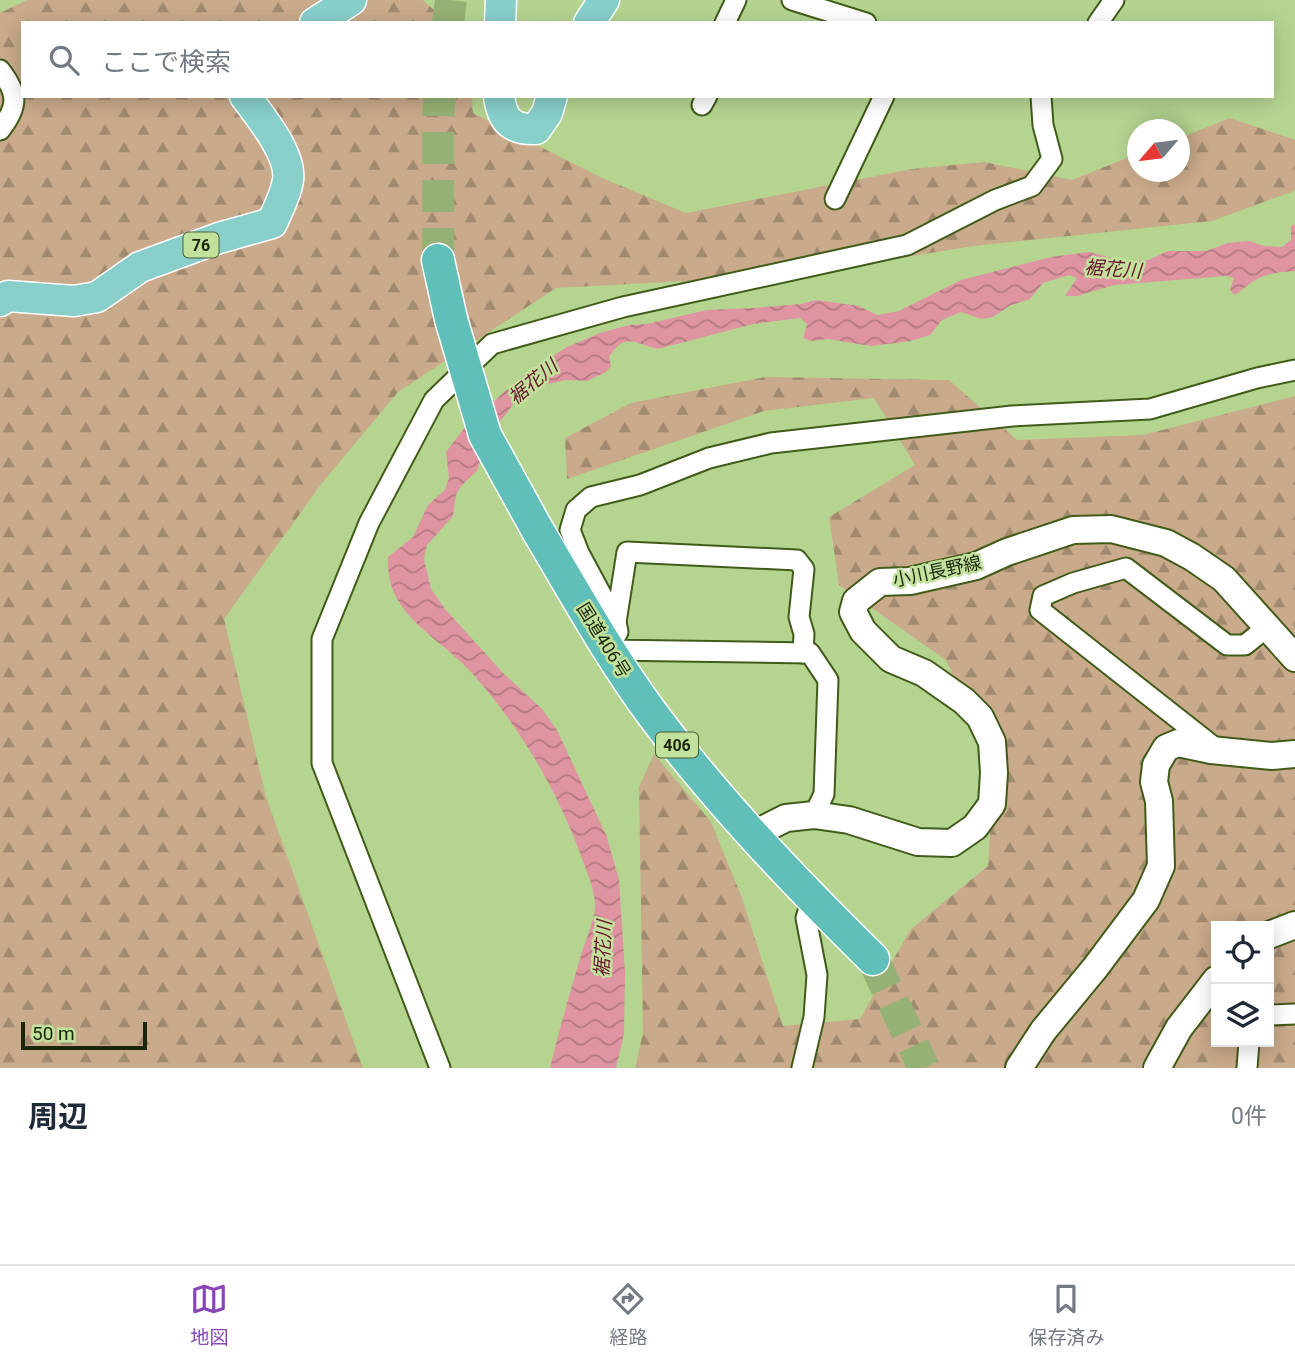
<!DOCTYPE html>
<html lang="ja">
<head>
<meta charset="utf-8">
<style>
  :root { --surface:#fff; --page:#f2f2f3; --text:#1f2937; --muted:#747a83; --line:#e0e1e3; --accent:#8844b8 }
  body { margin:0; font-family:Roboto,"Noto Sans JP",sans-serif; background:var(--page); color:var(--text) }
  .controls { position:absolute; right:21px; bottom:21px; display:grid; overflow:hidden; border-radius:0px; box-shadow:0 4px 18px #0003 }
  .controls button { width:63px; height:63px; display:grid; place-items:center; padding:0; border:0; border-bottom:2px solid var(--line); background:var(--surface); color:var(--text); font:35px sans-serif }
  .compass { position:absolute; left:1127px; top:119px; width:63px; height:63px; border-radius:50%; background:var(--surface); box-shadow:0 4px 18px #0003; rotate:242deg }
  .scale { position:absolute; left:21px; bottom:18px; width:126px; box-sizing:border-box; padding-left:7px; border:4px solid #1a250a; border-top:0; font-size:19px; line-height:24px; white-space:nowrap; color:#1a250a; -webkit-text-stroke:5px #c1e19c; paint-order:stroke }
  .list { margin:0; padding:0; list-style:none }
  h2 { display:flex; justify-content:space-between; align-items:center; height:91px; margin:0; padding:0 28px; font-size:30px }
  h2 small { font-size:23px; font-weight:400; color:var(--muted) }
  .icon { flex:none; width:38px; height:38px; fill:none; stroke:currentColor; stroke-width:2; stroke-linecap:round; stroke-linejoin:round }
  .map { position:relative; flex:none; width:1295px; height:1068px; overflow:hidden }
  .search { position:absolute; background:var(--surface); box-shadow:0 4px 18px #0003; left:21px; right:21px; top:21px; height:77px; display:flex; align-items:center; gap:18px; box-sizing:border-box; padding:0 24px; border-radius:0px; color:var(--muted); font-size:26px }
  .sheet { height:196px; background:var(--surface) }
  nav { display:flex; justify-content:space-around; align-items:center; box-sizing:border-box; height:98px; border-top:2px solid var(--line); background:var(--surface); font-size:19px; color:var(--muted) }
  nav a { display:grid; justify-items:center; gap:4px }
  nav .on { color:var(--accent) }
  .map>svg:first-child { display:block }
  .forest { fill:url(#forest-firs); fill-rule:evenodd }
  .water { fill:url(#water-waves) }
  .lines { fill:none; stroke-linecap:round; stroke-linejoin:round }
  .trunk-tunnel { stroke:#96b175; stroke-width:32; stroke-dasharray:32 16; stroke-linecap:butt }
  .minor-casing { stroke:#415b19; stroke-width:23 }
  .secondary-casing { stroke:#415b19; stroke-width:30 }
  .primary-casing { stroke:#fff; stroke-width:33 }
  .trunk-casing { stroke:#fff; stroke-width:35 }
  .minor { stroke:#fff; stroke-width:19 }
  .secondary { stroke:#fff; stroke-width:26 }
  .primary { stroke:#88cfca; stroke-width:30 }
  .trunk { stroke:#60bfb8; stroke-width:32 }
  .trunk-bridge-casing { stroke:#fff; stroke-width:35; stroke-linecap:butt }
  .trunk-bridge { stroke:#60bfb8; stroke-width:32 }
  .labels { text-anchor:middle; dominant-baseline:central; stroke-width:5; stroke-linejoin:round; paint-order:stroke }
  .shield { fill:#c1e19c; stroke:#4c5d36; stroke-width:2 }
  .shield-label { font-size:16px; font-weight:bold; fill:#1a250a }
  .street-label { font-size:18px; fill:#1a250a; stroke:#c1e19c }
  .water-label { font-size:19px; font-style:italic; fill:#6b132e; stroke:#c1e19c }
</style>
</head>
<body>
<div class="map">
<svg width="1295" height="1068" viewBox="0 0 1295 1068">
  <defs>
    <pattern id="forest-firs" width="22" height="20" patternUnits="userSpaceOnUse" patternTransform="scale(1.75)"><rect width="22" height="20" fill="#c9aa8a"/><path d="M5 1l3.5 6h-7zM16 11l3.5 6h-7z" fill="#a28a6f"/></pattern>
    <pattern id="water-waves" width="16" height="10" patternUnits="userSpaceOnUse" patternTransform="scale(1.75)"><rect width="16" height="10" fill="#df94a1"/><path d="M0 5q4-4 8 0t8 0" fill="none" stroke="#b47981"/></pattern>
  </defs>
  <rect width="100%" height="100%" fill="#b5d490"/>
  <!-- forest -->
  <g class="forest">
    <polygon points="27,0 423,0 448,23 23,23 23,96 472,96 473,113 600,177 686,213 912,169 984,162 1072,180 1137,154 1138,172 1180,172 1180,138 1230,118 1295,140 1295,188 1294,191 1212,221 973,246 798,275 556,288 398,392 322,483 224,619 266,797 363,1068 0,1068 0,13"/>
    <path d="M 765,377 L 949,380 L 1017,440 L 1143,435 L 1295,396 L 1295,1068 L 635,1068 L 643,1033 L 639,787 L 654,754 L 711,822 L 742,898 L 783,1026 L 860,1019 L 910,930 L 988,866 L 994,764 L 946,660 L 839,585 L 829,517 L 915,465 L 874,398 L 764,411 L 567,479 L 565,438 L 631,403 ZM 1216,926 L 1269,926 L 1269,1042 L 1216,1042 Z"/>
  </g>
  <!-- water -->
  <path class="water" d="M 1295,224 L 1295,271 C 1281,272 1266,273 1254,281 C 1247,285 1242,291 1234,295 L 1230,289 L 1234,278 L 1226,276 L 1114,285 L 1077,296 L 1065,296 L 1077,278 L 1069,275 L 1043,283 L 1030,299 L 1009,306 L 993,317 L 982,319 L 961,312 L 942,320 L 930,335 L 911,341 L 871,346 L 828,339 L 811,341 L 803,338 L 807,324 L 800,318 L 753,324 L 658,349 C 634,344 626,331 609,357 L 611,366 L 606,372 L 587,381 L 566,380 L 539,386 L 518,398 L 487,439 L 477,471 L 461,486 L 456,495 L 453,516 L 427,545 L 424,559 L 431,589 L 445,609 L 503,673 L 542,709 L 557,730 L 607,837 L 619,880 L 625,973 L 624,1034 L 616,1068 L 550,1068 C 559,1030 570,993 581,955 C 585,942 596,917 595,904 C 594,888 586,869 580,853 C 556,788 518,724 471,672 C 438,635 385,616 388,557 L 413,537 L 428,505 L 445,490 L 449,478 L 446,452 L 462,431 L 513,384 L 535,367 L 567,347 L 600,333 L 629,325 L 647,324 L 707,310 L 754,308 L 801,304 L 816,300 L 859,306 L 877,315 L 899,311 L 961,280 L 1051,257 L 1089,252 L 1124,261 L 1148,260 L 1168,251 L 1206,251 L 1228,243 L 1249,241 L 1264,246 L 1282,247 L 1291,240 L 1291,226 Z"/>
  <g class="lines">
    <!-- trunk-tunnel -->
    <g class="trunk-tunnel">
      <polyline points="448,23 451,0"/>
      <polyline points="438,260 438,115 440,96"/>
      <polyline points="873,959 924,1068"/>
    </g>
    <!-- minor casing -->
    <g class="minor-casing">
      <g id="minor">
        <polyline points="792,0 866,23"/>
        <polyline points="725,23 736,0"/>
        <polyline points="1098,23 1114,0"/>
        <path d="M 0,70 C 18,93 19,106 0,130"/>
        <polyline points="702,105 707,96"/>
        <polyline points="835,199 884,96"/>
        <polyline points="616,622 627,552 797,560 804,569 799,617 804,634 803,653"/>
        <polyline points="1219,751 1040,610 1043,596 1073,583 1126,568 1227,645 1245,645 1267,627"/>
        <polyline points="814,815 824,794 828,680 810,653 608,650 618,632 616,622 579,553 570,530 576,510 591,497 640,485 709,458 771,443 1012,416 1150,409 1257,378 1295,370"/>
        <polyline points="1269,1015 1295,1014"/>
        <polyline points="440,1068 322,763 322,639 369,523 434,400 492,344 623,307 907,245 995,200 1032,186 1052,159 1043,125 1041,96"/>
        <polyline points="802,1068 814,1017 817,975 806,918 812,899"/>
        <polyline points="1247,1068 1249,1042"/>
      </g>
    </g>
    <!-- secondary casing -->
    <g class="secondary-casing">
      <g id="secondary">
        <polyline points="752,835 786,818 814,815 849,820 918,842 952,843 975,827 992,804 994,773 992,742 980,717 964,701 924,673 891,659 863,631 853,612 856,601 880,582 910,581 976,566 1007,552 1073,530 1111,529 1166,543 1192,557 1224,579 1295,658"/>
        <polyline points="1269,935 1295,925"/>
        <polyline points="1019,1068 1043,1031 1095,968 1146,900 1161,866 1159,801 1154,782 1156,765 1166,748 1178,743 1211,750 1272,756 1295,754"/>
        <polyline points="1157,1068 1179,1028 1216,980"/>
      </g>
    </g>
    <!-- primary casing -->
    <g class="primary-casing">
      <g id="primary">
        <polyline points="315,23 351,0"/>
        <polyline points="500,23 501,0"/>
        <polyline points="589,23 604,0"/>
        <path d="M 499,96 C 502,120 511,130 536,129 L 547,113 L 552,96"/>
        <path d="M 0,301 L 8,296 L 74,301 L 97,297 L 140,267 L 219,238 L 272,223 C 278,209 286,195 288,180 C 292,155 260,116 245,96"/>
      </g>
    </g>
    <!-- trunk casing -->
    <g class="trunk-casing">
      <g id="trunk">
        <polyline points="438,260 451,319"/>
        <path d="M 538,531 C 575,593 610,657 653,715 C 719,803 795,882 873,959"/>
      </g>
    </g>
    <!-- minor -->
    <use href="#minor" class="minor"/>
    <!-- secondary -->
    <use href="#secondary" class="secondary"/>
    <!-- primary -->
    <use href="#primary" class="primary"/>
    <!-- trunk -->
    <use href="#trunk" class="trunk"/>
    <!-- trunk-bridge casing -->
    <g class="trunk-bridge-casing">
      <polyline id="trunk-bridge" points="451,319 485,435 538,531"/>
    </g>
    <!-- trunk-bridge -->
    <use href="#trunk-bridge" class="trunk-bridge"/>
  </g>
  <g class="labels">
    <!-- shield labels -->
    <g class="shield">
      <rect x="183.5" y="232.5" width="35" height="25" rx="5"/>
      <rect x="656" y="732.5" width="42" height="25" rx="5"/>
    </g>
    <g class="shield-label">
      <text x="201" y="245">76</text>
      <text x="677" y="745">406</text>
    </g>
    <!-- street labels -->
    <g class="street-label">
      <text transform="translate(937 571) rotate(-12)">小川長野線</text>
      <text transform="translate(604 640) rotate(58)">国道406号</text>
    </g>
    <!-- water labels -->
    <g class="water-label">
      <text transform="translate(1113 269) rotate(4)">裾花川</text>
      <text transform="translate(533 382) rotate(-40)">裾花川</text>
      <text transform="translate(603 949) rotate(-87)">裾花川</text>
    </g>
  </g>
</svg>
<div class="controls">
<button><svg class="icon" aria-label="locate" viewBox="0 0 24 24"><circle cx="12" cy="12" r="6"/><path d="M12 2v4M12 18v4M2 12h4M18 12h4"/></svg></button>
<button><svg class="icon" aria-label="layers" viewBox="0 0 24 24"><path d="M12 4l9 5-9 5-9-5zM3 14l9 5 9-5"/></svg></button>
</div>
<svg class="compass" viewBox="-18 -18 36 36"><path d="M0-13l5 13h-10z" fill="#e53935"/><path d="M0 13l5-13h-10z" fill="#747a83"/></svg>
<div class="scale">50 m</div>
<div class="search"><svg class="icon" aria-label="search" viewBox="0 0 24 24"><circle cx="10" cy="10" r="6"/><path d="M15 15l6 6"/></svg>ここで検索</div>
</div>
<section class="sheet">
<h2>周辺<small>0件</small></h2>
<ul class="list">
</ul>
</section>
<nav>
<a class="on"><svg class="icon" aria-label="map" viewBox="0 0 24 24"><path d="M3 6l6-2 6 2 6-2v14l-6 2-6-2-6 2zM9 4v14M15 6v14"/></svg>地図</a>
<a><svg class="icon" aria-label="directions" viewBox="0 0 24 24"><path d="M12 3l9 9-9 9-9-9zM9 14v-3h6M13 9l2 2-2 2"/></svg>経路</a>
<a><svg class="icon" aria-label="saved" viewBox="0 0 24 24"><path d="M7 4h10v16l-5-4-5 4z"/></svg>保存済み</a>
</nav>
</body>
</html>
